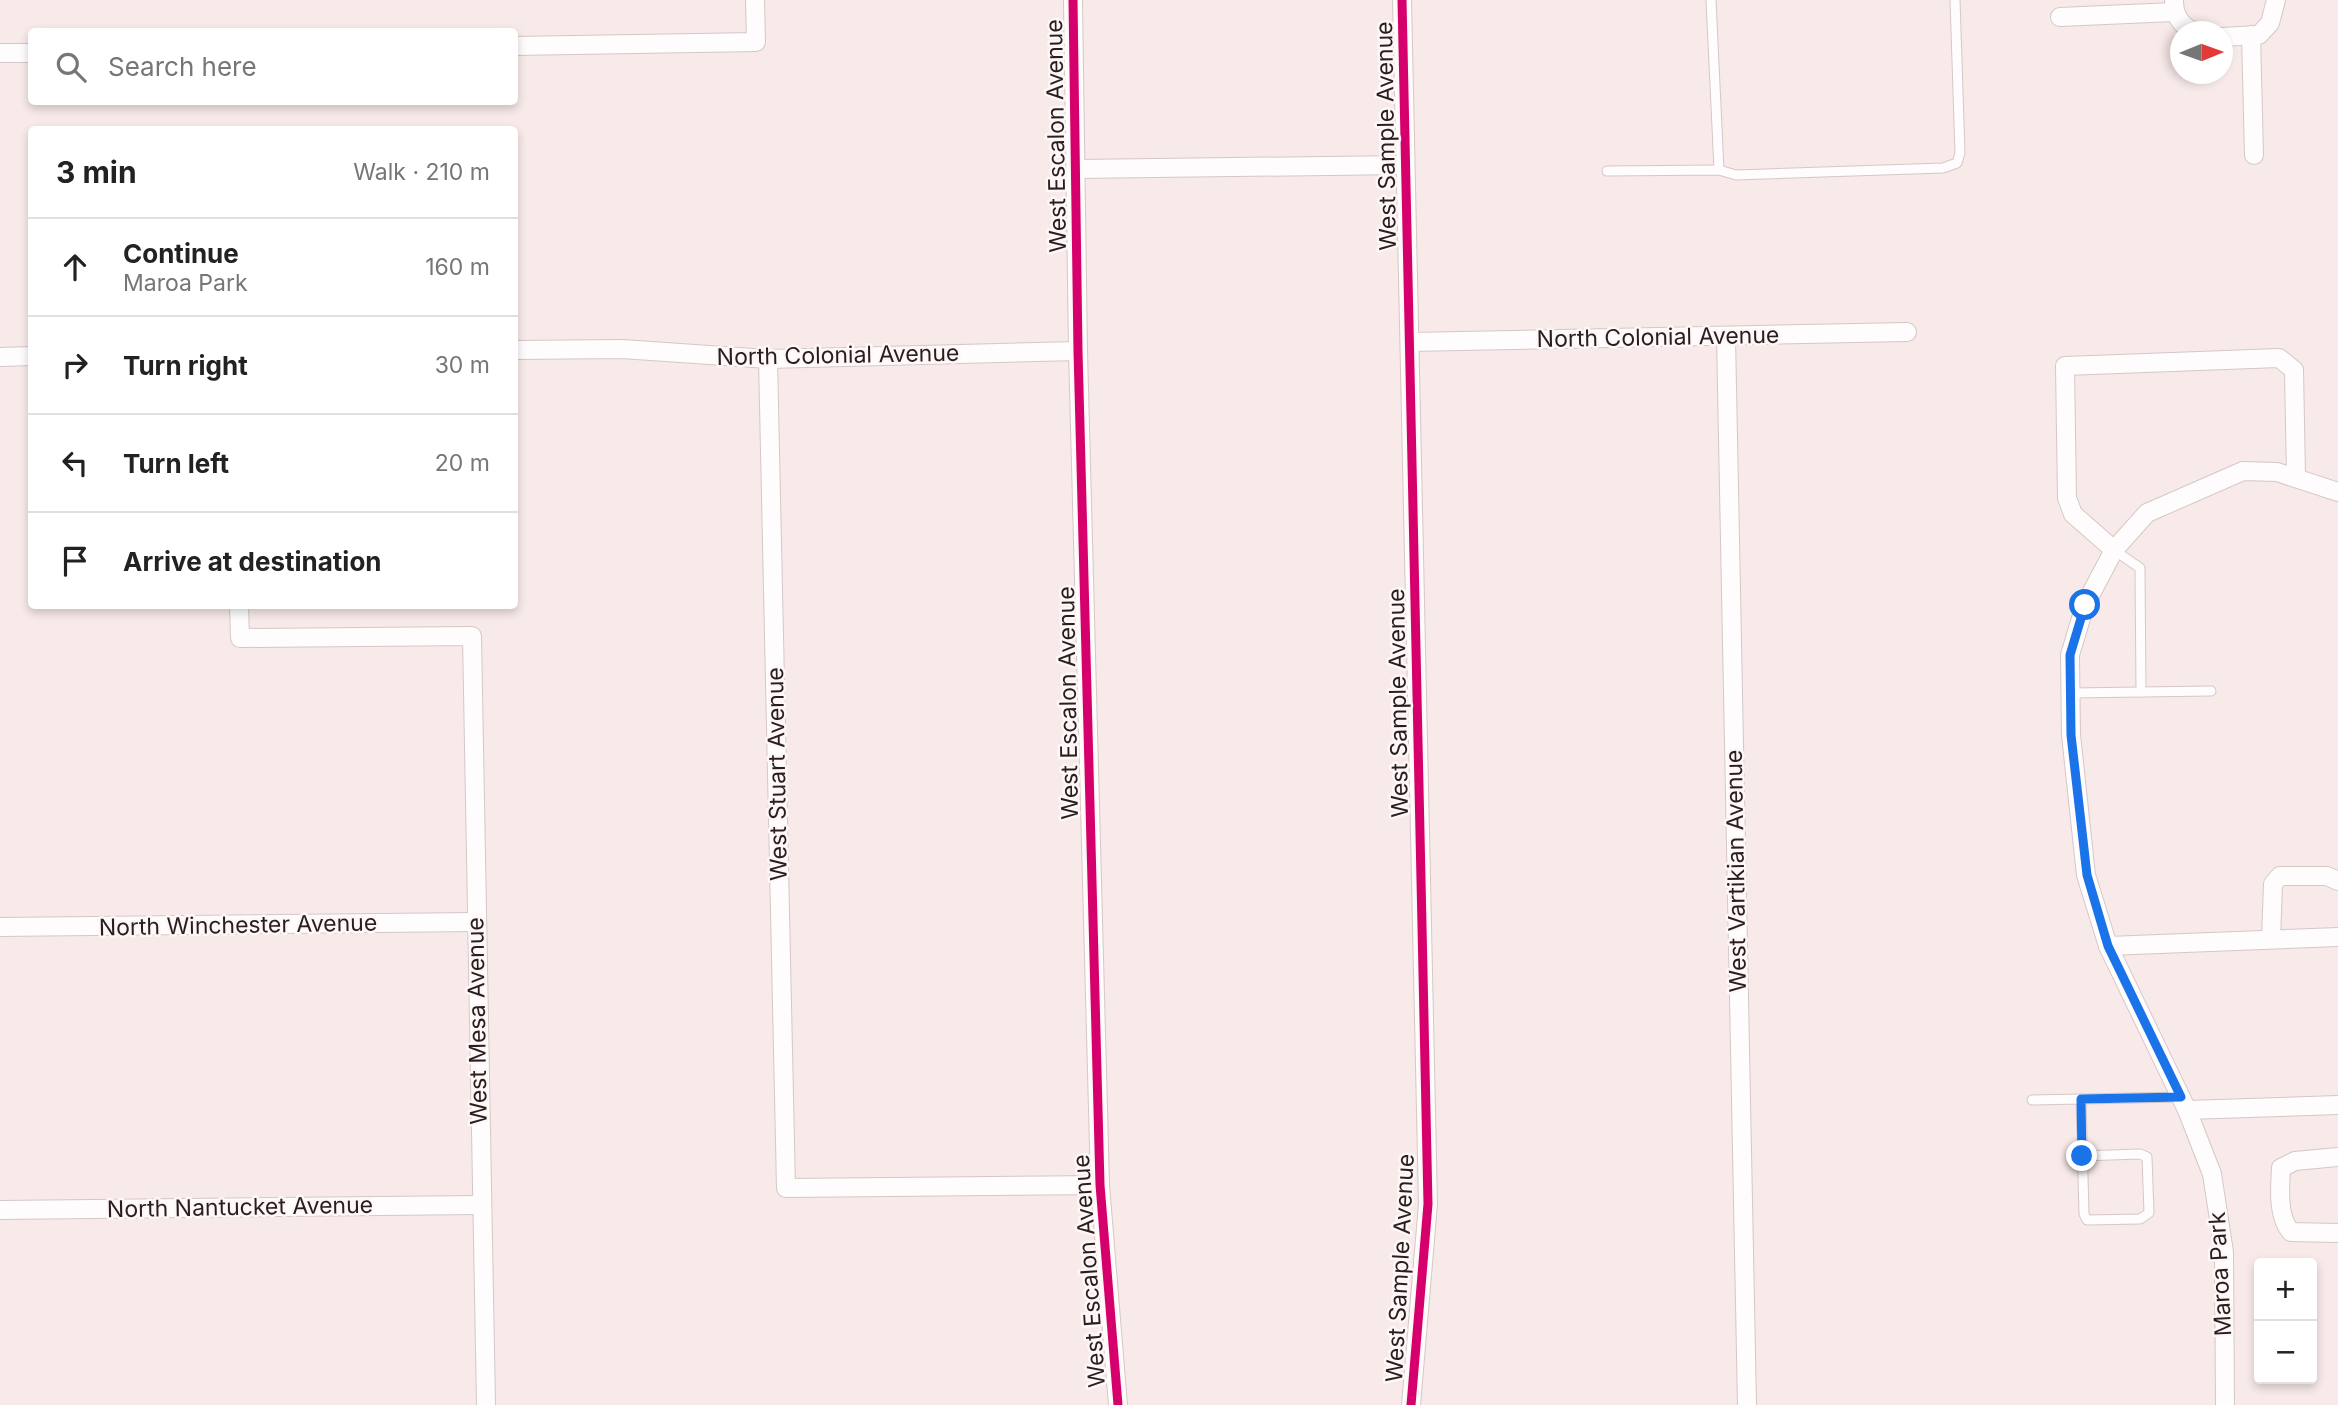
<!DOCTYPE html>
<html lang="en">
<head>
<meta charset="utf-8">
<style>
  :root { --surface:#fff; --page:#f6f6f6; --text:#222; --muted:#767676; --line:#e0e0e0 }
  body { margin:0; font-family:Inter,sans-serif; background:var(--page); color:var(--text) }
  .controls { position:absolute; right:21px; bottom:21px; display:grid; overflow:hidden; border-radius:7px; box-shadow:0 4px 10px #0003 }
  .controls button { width:63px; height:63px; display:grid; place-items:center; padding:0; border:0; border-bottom:2px solid var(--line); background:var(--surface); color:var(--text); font:35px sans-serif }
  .compass { position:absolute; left:2170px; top:21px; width:63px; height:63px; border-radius:50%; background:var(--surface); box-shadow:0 4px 10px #0003; rotate:89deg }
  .stop { position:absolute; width:21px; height:21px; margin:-16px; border:5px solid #1a73e8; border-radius:50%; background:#fff }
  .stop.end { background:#1a73e8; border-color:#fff; box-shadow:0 2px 7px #0008 }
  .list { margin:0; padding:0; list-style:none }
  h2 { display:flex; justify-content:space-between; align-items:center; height:91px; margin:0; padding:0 28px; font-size:30px }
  h2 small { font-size:23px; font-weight:400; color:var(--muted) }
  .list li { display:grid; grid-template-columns:46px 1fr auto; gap:21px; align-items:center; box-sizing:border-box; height:98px; padding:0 28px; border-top:2px solid var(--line) }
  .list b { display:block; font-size:26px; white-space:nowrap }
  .list p { margin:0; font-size:23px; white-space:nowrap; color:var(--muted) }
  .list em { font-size:23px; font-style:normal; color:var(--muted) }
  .icon { flex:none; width:38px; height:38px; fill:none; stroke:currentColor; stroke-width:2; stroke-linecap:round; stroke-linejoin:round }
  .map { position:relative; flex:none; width:2338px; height:1405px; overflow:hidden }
  .search { position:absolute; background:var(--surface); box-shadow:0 4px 10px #0003; left:28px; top:28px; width:490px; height:77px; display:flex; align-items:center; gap:18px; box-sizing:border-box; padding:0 24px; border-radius:7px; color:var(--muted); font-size:26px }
  .panel { position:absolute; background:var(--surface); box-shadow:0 4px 10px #0003; left:28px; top:126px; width:490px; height:483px; border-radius:7px }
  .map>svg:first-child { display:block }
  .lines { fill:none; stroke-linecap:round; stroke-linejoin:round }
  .service-casing { stroke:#d4c8c7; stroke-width:11 }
  .minor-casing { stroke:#d4c8c7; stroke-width:20 }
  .service { stroke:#fefcfc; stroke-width:9 }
  .minor { stroke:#fefcfc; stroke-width:18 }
  .cycleway-casing { stroke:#fef7f7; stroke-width:13 }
  .cycleway { stroke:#d6006c; stroke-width:9 }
  .route { stroke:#1a73e8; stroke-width:9 }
  .labels { text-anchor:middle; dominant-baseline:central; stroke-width:5; stroke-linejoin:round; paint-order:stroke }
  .street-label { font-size:23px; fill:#291e1d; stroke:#fef7f7 }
</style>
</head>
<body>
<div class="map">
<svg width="2338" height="1405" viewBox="0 0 2338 1405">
  <rect width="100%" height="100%" fill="#f8eae9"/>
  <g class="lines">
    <!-- service casing -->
    <g class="service-casing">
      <g id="service">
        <polyline points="1711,0 1719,170"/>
        <polyline points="1607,171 1719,170 1736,175 1943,168 1957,163 1960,153 1955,0"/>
        <polyline points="2114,550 2140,568 2141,692"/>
        <polyline points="2071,693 2211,691"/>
        <polyline points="2081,1099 2084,1214 2087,1220 2140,1219 2149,1213 2147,1157 2140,1154 2082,1156"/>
        <polyline points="2032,1100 2181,1097"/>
      </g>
    </g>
    <!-- minor casing -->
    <g class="minor-casing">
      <g id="minor">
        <polyline points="1073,0 1078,351 1100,1185 1118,1405"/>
        <polyline points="1402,0 1428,1204 1411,1405"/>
        <path d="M 2174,0 C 2174,15 2180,25 2194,32"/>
        <polyline points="2060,17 2174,12"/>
        <polyline points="2251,35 2254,155"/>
        <polyline points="2222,37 2259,35 2270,23 2276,0"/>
        <polyline points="514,46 756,42 755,0"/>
        <polyline points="0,53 32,53"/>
        <polyline points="1077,169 1405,165"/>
        <polyline points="1726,336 1747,1405"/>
        <polyline points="1410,342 1907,332"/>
        <polyline points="514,350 622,349 768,359 1078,351"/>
        <polyline points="0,357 32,356"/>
        <polyline points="768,359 786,1188 1100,1185"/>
        <polyline points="2114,550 2073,514 2067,498 2065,366 2279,358 2294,370 2296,477"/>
        <polyline points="239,606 240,638 472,636 486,1405"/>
        <polyline points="0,927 476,922"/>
        <polyline points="2271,939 2273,884 2280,876 2327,876 2338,881"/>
        <polyline points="2108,946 2338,937"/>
        <polyline points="2187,1110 2338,1105"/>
        <path d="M 2338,1157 L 2295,1161 L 2281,1168 C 2280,1188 2277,1216 2291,1232 L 2338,1233"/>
        <polyline points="0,1210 480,1205"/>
        <polyline points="2225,1405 2224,1252 2212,1174 2187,1110 2108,946 2086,875 2071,735 2070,655 2085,605 2114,550 2147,513 2243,471 2277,472 2338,492"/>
      </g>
    </g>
    <!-- service -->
    <use href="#service" class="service"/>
    <!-- minor -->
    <use href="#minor" class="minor"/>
    <!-- cycleway casing -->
    <g class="cycleway-casing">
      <g id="cycleway">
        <polyline points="1073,0 1078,351 1100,1185 1118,1405"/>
        <polyline points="1402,0 1428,1204 1411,1405"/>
      </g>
    </g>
    <!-- cycleway -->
    <use href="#cycleway" class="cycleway"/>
  </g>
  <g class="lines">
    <!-- route -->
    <polyline class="route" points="2082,1156 2081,1099 2181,1097 2108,946 2087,875 2071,735 2070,655 2085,605"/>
  </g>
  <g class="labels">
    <!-- street labels -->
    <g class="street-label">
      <text transform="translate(1056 136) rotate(-91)">West Escalon Avenue</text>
      <text transform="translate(1386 136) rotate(-91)">West Sample Avenue</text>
      <text transform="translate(1658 337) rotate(-1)">North Colonial Avenue</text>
      <text transform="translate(838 355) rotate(-1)">North Colonial Avenue</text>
      <text transform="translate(1068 703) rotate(-91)">West Escalon Avenue</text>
      <text transform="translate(1398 703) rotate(-91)">West Sample Avenue</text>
      <text transform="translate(777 774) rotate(-91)">West Stuart Avenue</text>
      <text transform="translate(1736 871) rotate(-91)">West Vartikian Avenue</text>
      <text transform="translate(238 925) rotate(-1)">North Winchester Avenue</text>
      <text transform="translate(477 1021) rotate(-91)">West Mesa Avenue</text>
      <text transform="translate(240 1207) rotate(-1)">North Nantucket Avenue</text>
      <text transform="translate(1400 1268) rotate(-87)">West Sample Avenue</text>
      <text transform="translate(1089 1271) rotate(-94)">West Escalon Avenue</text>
      <text transform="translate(2220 1274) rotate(-93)">Maroa Park</text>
    </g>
  </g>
</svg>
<div class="controls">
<button>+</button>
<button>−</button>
</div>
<svg class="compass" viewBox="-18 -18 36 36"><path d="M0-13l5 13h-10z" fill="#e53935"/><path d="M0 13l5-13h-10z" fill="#767676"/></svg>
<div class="stop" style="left:2085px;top:605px"></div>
<div class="stop end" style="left:2082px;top:1156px"></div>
<div class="search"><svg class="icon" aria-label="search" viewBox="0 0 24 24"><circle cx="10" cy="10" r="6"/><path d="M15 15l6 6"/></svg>Search here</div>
<section class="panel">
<h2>3 min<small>Walk · 210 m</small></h2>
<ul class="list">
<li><svg class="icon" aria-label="ahead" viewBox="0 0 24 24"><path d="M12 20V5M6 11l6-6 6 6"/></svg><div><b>Continue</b><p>Maroa Park</p></div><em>160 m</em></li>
<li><svg class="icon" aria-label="right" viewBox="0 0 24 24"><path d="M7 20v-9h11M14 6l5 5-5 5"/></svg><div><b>Turn right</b></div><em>30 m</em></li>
<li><svg class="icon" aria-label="left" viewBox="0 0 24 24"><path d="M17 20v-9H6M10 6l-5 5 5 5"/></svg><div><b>Turn left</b></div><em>20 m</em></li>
<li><svg class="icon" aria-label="arrive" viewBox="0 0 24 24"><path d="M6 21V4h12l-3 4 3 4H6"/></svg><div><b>Arrive at destination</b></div></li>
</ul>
</section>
</div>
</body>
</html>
